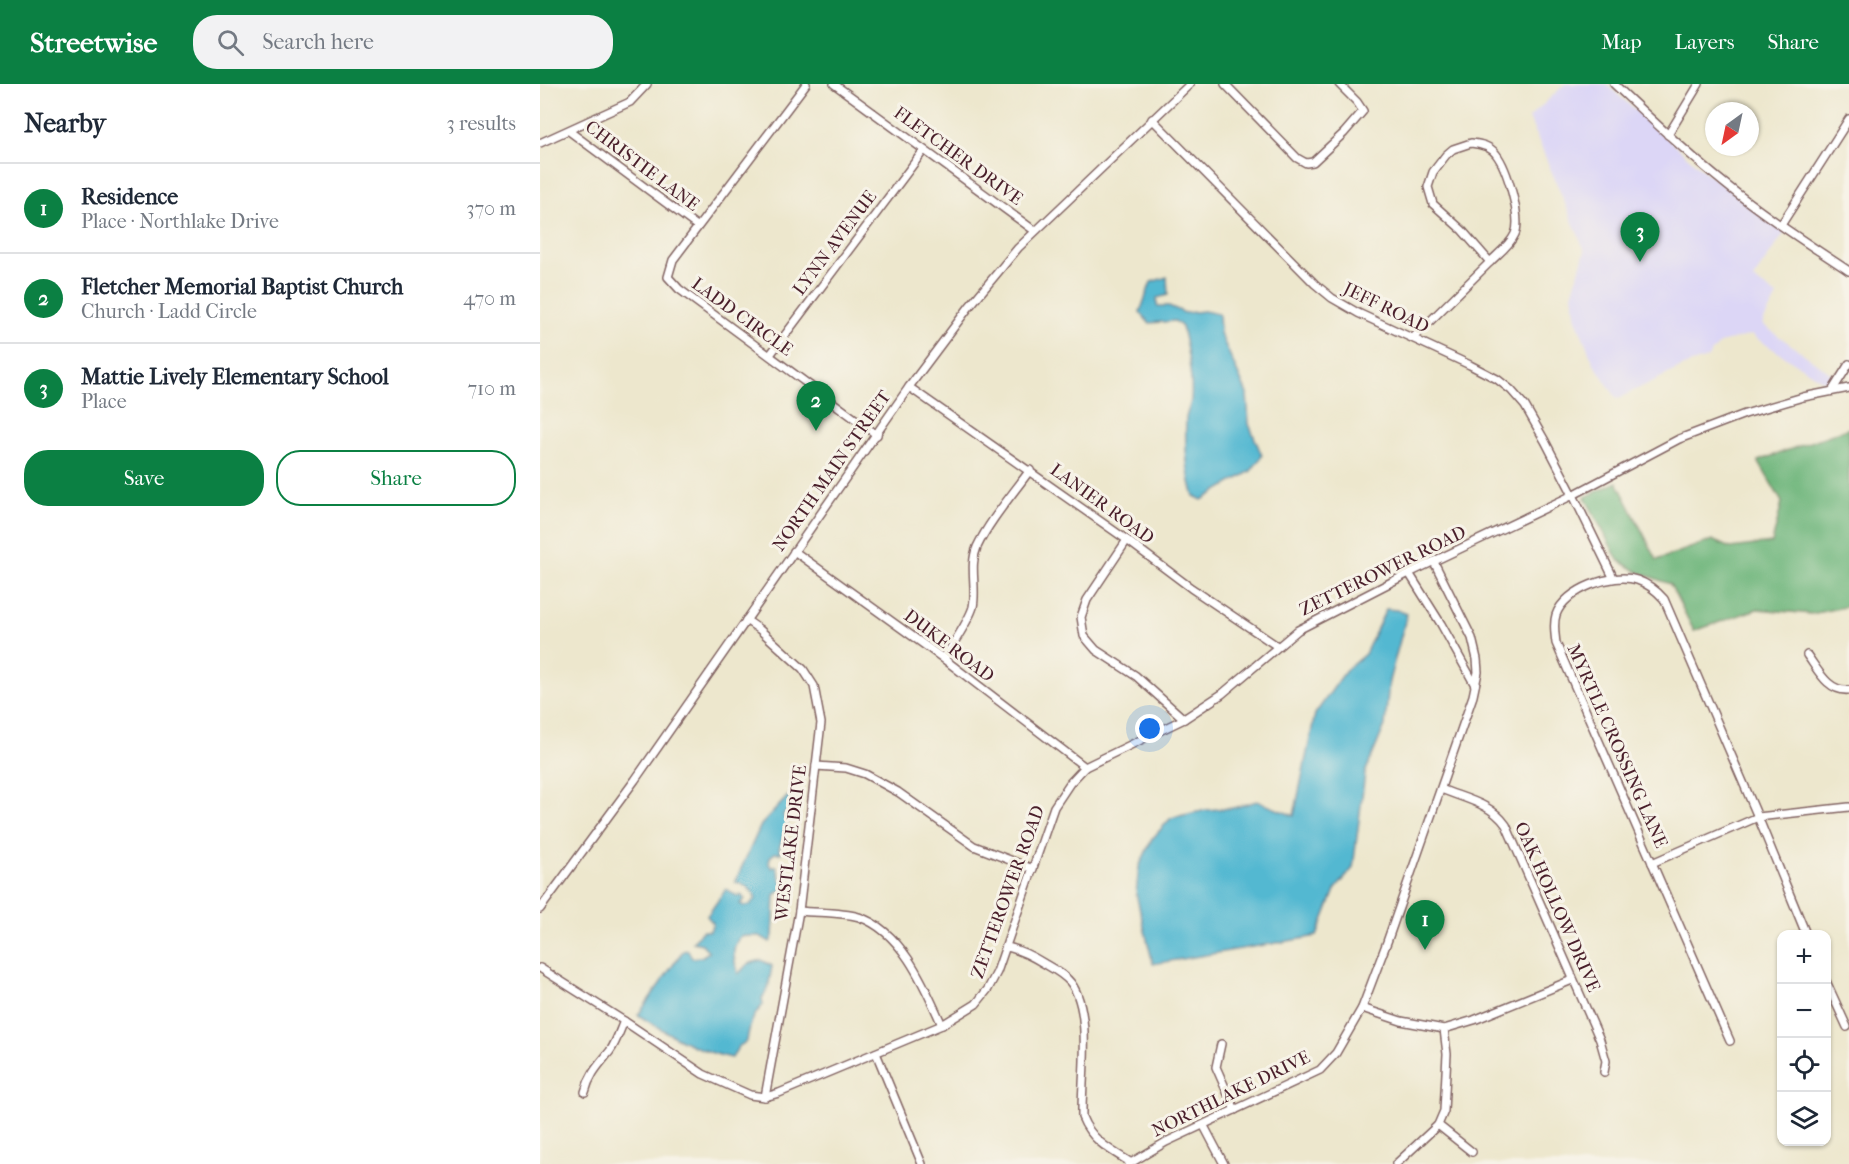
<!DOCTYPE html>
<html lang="en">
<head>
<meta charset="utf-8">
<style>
  :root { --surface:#fff; --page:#f2f2f3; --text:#1f2937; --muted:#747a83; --line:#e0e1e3; --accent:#0b8043 }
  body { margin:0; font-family:"IM FELL French Canon",serif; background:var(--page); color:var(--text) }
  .controls { position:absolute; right:18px; bottom:18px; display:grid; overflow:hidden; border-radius:12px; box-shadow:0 2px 4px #0004 }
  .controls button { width:54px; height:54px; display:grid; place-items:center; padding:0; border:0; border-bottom:2px solid var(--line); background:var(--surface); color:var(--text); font:30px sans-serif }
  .compass { position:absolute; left:1165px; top:18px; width:54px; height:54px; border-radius:50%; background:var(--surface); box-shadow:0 2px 4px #0004; rotate:213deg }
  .you { position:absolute; left:610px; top:645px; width:21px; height:21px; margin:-15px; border:4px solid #fff; border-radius:50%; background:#1a73e8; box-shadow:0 0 0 9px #1a73e833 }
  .badge { display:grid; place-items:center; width:39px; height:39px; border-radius:50%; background:var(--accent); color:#fff; font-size:20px; font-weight:700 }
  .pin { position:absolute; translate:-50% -50px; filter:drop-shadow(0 2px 3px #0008) }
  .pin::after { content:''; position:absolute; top:32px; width:21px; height:18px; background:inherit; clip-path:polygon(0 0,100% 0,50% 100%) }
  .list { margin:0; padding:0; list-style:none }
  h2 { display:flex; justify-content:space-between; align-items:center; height:78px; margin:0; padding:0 24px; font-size:26px }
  h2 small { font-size:20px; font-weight:400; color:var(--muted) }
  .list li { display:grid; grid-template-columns:39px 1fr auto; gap:18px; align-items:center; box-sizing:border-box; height:90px; padding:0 24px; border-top:2px solid var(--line) }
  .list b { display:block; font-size:22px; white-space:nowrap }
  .list p { margin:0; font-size:20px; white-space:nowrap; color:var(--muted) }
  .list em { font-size:20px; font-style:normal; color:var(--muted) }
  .actions { display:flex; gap:12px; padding:18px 24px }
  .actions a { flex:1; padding:14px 0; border:2px solid var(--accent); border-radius:24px; text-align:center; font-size:21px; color:var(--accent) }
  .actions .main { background:var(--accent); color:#fff }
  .icon { flex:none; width:33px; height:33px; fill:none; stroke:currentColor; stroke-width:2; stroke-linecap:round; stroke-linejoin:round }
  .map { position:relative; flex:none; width:1309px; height:1080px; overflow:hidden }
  header { display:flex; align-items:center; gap:36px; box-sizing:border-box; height:84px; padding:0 30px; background:var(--accent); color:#fff }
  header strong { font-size:28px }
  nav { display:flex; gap:33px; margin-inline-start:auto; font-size:21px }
  .search { width:420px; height:54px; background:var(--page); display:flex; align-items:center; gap:15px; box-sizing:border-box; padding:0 21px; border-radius:24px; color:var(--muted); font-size:22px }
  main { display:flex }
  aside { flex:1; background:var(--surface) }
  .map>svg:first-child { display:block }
  .built { fill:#dcd6f6 }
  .forest { fill:#6db57a; stroke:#5c6a52; stroke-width:1.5 }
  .water { fill:#53b8d1; stroke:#4e6c7e; stroke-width:1.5 }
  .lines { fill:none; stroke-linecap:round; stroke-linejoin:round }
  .minor-casing { stroke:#836564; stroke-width:10 }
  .minor { stroke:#fff; stroke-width:7 }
  .labels { text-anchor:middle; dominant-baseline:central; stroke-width:6; stroke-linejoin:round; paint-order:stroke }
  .street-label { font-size:18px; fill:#4a1f2b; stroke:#f7f3e8 }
</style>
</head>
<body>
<header>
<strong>Streetwise</strong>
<div class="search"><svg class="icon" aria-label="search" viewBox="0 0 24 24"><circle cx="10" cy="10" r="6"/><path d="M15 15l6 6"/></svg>Search here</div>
<nav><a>Map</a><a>Layers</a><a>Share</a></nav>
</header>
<main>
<aside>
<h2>Nearby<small>3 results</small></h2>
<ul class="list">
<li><span class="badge">1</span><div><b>Residence</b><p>Place · Northlake Drive</p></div><em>370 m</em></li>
<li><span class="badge">2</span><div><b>Fletcher Memorial Baptist Church</b><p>Church · Ladd Circle</p></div><em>470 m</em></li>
<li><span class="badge">3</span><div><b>Mattie Lively Elementary School</b><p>Place</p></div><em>710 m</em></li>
</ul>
<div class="actions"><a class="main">Save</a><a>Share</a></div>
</aside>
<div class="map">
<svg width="1309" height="1080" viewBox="0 0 1309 1080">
  <rect width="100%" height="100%" fill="#f7f3e8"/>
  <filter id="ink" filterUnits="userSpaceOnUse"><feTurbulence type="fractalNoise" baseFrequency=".0167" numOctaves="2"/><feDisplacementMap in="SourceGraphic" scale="12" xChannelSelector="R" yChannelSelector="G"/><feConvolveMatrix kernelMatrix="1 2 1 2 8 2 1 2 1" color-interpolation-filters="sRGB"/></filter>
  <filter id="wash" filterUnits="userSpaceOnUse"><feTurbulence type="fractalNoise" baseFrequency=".008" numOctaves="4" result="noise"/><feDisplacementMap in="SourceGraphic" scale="24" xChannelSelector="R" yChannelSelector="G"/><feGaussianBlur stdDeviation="1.35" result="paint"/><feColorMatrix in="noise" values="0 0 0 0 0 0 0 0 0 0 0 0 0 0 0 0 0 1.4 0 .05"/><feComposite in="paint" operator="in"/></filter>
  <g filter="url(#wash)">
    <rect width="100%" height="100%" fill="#ede7cd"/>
    <!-- built -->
    <polygon class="built" points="1025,0 1066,0 1166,89 1247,145 1213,195 1237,212 1222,240 1293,291 1288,300 1211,251 1180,259 1167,274 1146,281 1077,315 1053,278 1036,235 1032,211 1045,167 989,34"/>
    <!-- forest -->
    <polygon class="forest" points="1309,344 1309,522 1271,530 1217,525 1154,547 1130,500 1098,488 1078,476 1045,413 1077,398 1117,476 1172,456 1190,464 1232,459 1242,418 1218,377"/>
    <!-- water -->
    <g class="water">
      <path d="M 627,193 L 628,211 L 617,214 L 617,222 L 629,222 L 645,229 L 664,227 L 679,230 L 680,249 L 707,310 L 709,340 L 722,372 L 711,387 L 662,416 L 654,412 C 646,389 645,359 646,334 C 647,328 650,323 651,316 C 653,295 647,264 642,243 L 635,237 L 609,239 L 600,228 L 611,198 Z"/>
      <polygon points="846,525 857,526 867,530 849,597 845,641 825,689 813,784 795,806 777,852 613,880 596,810 599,783 612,755 631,734 666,726 693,724 717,717 754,732 775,630 807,585 825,570"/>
      <path d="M 248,712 L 250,714 L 250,723 L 243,731 L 247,740 L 239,765 L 241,769 L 235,769 L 230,773 L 229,780 L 232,784 L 236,782 L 244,804 L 235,811 L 233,852 L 230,858 L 220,852 L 201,852 C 190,864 194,876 198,890 L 208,880 L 221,876 L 232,882 L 228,905 L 222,914 L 223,921 C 212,932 209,943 207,957 L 198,963 L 192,974 C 157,967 128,950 98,931 L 143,867 L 148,866 L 152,874 L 161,873 L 169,868 L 162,860 L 153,858 L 162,847 L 170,847 L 173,839 L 167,832 L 186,805 L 197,812 L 201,811 L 205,815 L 200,820 L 203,822 L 210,821 L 216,814 C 212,805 205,800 195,798 L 221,741 Z"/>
    </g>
  </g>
  <g filter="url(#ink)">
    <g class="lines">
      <!-- minor casing -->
      <g class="minor-casing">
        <g id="minor">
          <polyline points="266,0 133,176 128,193 139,205 337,351"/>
          <polyline points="294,0 495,147"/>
          <polyline points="685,0 757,74 766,79 773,78 804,49 823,27 817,18 799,0"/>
          <path d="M 1074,0 C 1110,34 1145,68 1184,99 C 1223,131 1267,159 1309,187"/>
          <polyline points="612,35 775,200 792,214 818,229 930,281 957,295 971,306 985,322 1005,357 1033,411 1073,493"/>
          <polyline points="29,47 157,142"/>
          <polyline points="1128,51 1159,0"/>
          <polyline points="0,59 90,18 107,0"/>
          <path d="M 931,59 C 941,60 950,62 956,70 C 967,84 982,134 975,150 C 970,161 958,170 950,178 L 922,146 L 893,120 L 888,103 L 893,88 L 906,71 L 913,65 Z"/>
          <polyline points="1241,141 1309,35"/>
          <polyline points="873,254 950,178"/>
          <polyline points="230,271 384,66"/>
          <polyline points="369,303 587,456 651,504 737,562"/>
          <polyline points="1292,307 1309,280"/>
          <polyline points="587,456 547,516 541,533 544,552 556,566 596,592 644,635"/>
          <polyline points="254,467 404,575 545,683"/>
          <polyline points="869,489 901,540 935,601"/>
          <polyline points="206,536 219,545 263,585 274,602 281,639 259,827 225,1013"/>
          <path d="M 1267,571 C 1278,586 1288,608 1309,606"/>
          <path d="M 404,575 C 412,561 429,537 433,523 C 437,503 429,482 437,463 C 450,436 472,411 490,386"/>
          <polyline points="276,682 306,684 325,690 358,708 434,762 493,785"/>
          <path d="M 901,705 C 925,715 951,719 966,741 L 1060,956 L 1066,977 L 1064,988"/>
          <polyline points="1112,779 1218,733 1309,723"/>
          <polyline points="0,825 95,696 369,303 429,223 478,164 650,0"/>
          <path d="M 259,827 C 278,829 301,828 319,833 C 362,847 385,903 402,941"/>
          <path d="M 467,863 C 481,866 492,872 505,880 C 514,885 525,891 531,899 C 553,929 541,996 542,1033 C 551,1056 570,1066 590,1078"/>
          <polyline points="0,884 84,937 163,990 210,1011 225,1013 239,1009 402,941 436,920 448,905 457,888 514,723 530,699 545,683 644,635 682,610 758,546 869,489 1033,411 1139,355 1205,330 1263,313 1309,304"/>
          <polyline points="1286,897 1307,943"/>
          <polyline points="822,924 861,937 904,945 934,936 1032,896"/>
          <path d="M 1190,957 L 1016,559 C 1015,550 1013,540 1016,531 C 1025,505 1073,488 1097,496 C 1109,500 1116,506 1124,515 L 1218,733 L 1266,850"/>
          <polyline points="681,960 676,983 695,1026"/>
          <polyline points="336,969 382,1080"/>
          <path d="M 45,1008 C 50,989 59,981 70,967 C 76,959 80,946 84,937"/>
          <polyline points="898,1041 932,1068"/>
          <polyline points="664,1042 684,1080"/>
          <polyline points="589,1080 626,1058 780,986 796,969 822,924 847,858 933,612 938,588 937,575 932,554 894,478"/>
          <polyline points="856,1080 898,1041 904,1027 907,970 904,945"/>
        </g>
      </g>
      <!-- minor -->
      <use href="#minor" class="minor"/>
    </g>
  </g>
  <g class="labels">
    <!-- street labels -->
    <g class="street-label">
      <text transform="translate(418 72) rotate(36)">FLETCHER DRIVE</text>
      <text transform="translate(102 82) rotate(37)">CHRISTIE LANE</text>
      <text transform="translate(295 159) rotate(-53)">LYNN AVENUE</text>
      <text transform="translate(846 224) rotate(26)">JEFF ROAD</text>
      <text transform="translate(202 233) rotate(36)">LADD CIRCLE</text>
      <text transform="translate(292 387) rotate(-55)">NORTH MAIN STREET</text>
      <text transform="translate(562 420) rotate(36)">LANIER ROAD</text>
      <text transform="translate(843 487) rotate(-26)">ZETTEROWER ROAD</text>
      <text transform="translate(409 562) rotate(37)">DUKE ROAD</text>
      <text transform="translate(1077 662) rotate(66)">MYRTLE CROSSING LANE</text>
      <text transform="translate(251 759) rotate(-83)">WESTLAKE DRIVE</text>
      <text transform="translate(468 808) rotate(-70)">ZETTEROWER ROAD</text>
      <text transform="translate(1017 823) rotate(66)">OAK HOLLOW DRIVE</text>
      <text transform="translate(691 1010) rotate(-26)">NORTHLAKE DRIVE</text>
    </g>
  </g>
</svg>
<div class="controls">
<button>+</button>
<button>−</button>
<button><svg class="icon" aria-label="locate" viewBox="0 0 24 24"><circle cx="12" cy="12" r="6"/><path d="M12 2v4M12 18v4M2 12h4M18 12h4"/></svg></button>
<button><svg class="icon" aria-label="layers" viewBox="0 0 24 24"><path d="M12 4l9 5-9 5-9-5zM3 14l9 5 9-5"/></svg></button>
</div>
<svg class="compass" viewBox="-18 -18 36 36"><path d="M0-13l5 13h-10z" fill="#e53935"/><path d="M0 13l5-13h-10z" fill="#747a83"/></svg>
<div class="you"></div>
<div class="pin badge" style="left:885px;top:866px">1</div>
<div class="pin badge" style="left:276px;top:347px">2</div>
<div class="pin badge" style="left:1100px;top:178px">3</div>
</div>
</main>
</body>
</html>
